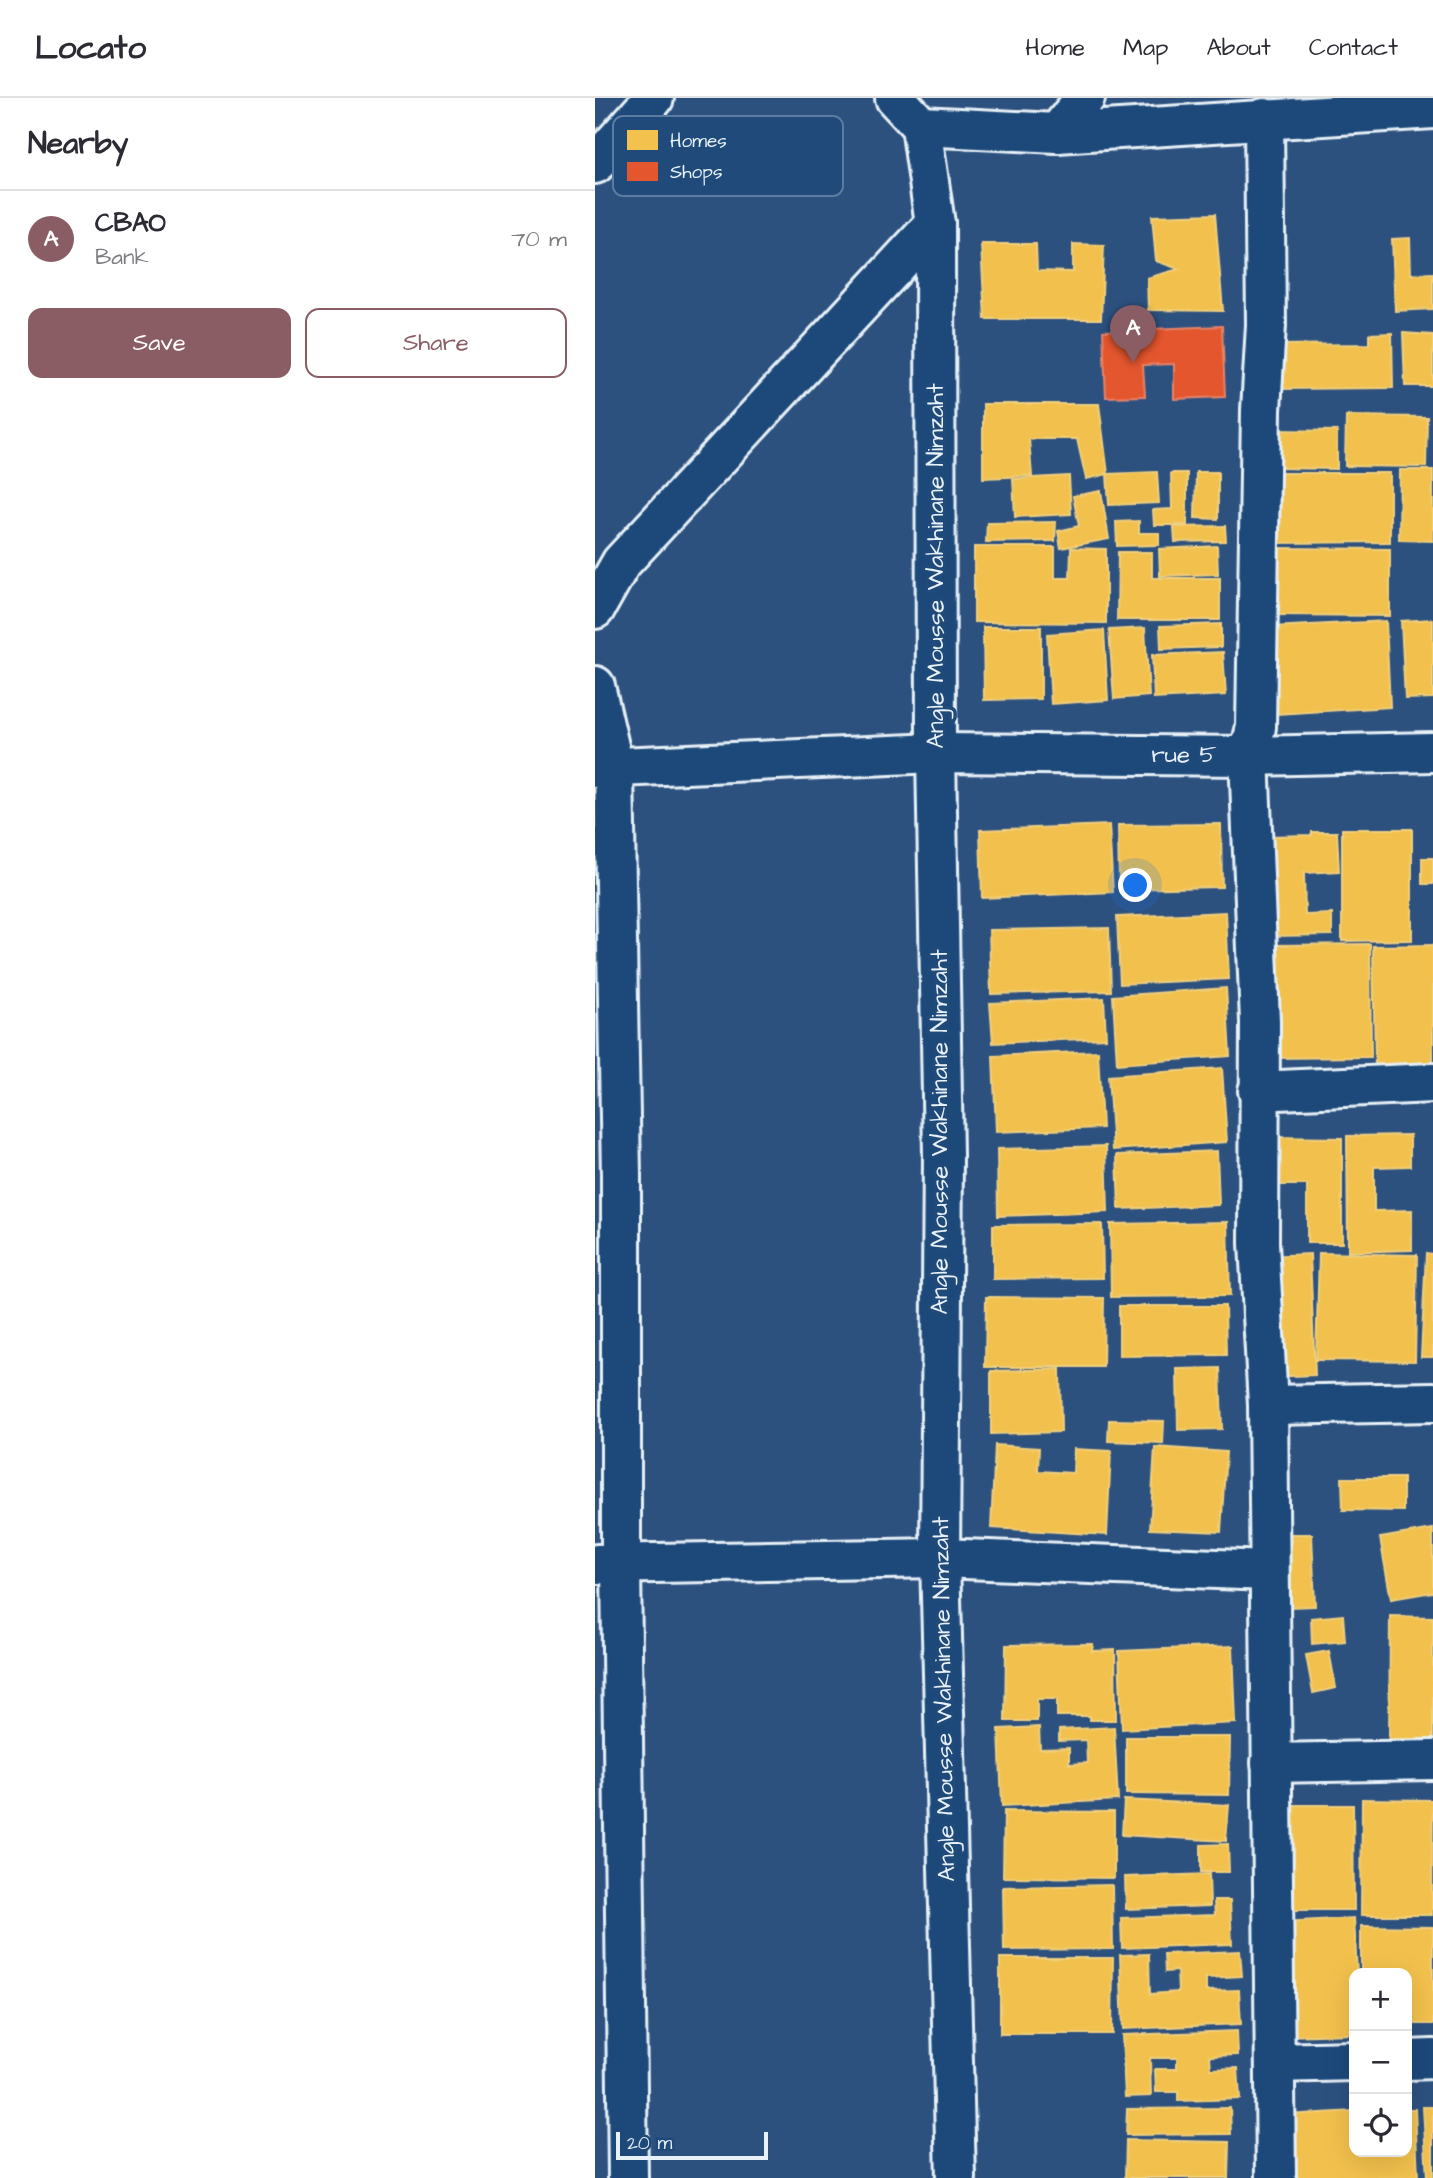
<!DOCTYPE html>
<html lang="en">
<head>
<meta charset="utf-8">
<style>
  :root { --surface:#fff; --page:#f7f7f7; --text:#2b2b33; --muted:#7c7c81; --line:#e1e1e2; --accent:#8a5d65 }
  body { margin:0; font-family:"Architects Daughter",sans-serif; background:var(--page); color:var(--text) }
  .controls { position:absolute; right:21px; bottom:21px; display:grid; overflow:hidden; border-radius:14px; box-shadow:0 7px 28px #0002 }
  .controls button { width:63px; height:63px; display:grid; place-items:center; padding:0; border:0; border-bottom:2px solid var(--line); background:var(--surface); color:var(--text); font:35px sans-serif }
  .scale { position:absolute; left:21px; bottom:18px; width:152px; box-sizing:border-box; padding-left:7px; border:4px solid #e8f1f8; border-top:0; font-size:19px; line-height:24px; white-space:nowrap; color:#e8f1f8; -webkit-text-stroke:5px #1f4a7a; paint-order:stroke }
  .you { position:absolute; left:541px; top:788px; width:24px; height:24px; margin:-18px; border:5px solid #fff; border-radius:50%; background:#1a73e8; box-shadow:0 0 0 10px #1a73e833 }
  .badge { display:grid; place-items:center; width:46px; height:46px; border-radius:50%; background:var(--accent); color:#fff; font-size:23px; font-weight:700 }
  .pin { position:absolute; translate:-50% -58px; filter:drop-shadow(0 2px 4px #0008) }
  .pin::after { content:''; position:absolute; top:37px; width:24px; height:21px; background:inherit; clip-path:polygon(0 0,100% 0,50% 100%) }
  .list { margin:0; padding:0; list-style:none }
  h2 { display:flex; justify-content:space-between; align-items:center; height:91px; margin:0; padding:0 28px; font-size:30px }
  h2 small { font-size:23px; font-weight:400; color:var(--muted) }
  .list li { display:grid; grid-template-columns:46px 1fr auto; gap:21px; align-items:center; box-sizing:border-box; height:98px; padding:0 28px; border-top:2px solid var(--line) }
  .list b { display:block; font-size:26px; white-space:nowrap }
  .list p { margin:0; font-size:23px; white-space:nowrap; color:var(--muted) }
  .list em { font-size:23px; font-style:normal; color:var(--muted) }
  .actions { display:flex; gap:14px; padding:21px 28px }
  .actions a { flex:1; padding:16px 0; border:2px solid var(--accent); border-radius:14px; text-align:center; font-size:24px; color:var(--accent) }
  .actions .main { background:var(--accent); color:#fff }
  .icon { flex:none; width:38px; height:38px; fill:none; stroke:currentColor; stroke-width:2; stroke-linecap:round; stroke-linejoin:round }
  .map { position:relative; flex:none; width:838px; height:2080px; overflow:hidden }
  header { display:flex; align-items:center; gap:42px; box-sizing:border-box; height:98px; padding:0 35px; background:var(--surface); border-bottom:2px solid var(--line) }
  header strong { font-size:33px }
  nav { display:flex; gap:38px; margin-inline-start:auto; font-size:24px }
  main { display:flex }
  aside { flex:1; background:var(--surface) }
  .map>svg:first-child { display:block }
  .homes { fill:#f2c14e; stroke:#efcf81; stroke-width:2 }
  .shops { fill:#e4572e; stroke:#e5856b; stroke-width:2 }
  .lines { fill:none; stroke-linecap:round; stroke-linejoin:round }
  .street-casing { stroke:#e8f1f8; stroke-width:44 }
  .street { stroke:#1f4a7a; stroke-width:38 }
  .labels { text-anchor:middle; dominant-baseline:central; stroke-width:7; stroke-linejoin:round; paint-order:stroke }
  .street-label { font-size:24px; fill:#e8f1f8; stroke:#1f4a7a }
  .key { fill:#1f4a7a; stroke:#5b7ca0; stroke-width:2 }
  .key-label { font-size:19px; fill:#e8f1f8 }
</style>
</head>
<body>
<header>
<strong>Locato</strong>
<nav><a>Home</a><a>Map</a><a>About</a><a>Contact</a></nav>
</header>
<main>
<aside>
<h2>Nearby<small></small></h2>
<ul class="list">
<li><span class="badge">A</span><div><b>CBAO</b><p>Bank</p></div><em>70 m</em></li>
</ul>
<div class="actions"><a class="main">Save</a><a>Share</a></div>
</aside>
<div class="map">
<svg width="838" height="2080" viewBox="0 0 838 2080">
  <rect width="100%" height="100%" fill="#2d517f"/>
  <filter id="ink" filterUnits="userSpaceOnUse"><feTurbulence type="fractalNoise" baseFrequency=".0143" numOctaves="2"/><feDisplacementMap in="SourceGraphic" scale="14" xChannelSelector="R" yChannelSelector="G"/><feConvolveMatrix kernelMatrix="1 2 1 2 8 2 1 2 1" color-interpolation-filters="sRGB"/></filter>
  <g filter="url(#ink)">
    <!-- homes -->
    <g class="homes">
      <polygon points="620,116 628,213 553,212 552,180 584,171 561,163 557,118"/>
      <polygon points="815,140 816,176 838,175 838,211 800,213 797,141"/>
      <polygon points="386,146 441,146 442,173 478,174 478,146 509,147 506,221 390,221"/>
      <polygon points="797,235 798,290 682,291 682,247 774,246 774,236"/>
      <polygon points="808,235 838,237 838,288 810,288"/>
      <polygon points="388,306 504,306 513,376 491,381 482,341 434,341 437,378 388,380"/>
      <polygon points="751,318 832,319 831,369 750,368"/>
      <polygon points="679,332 742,333 742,371 678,370"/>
      <polygon points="805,372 838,372 838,443 804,442"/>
      <polygon points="562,374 564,405 514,407 512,376"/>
      <polygon points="601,374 623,374 623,421 600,420"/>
      <polygon points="576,375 592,375 592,427 559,427 558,412 577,411"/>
      <polygon points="682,375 795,375 795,444 682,445"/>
      <polygon points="474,378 476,416 420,419 418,381"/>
      <polygon points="506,393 514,441 466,450 463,433 484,428 478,398"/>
      <polygon points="544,423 544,435 564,435 564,447 522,448 521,424"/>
      <polygon points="461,424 460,443 391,444 392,425"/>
      <polygon points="630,428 631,443 580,444 579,429"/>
      <polygon points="622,448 623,476 565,478 564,451"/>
      <polygon points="379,449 460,449 460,480 475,480 476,450 511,451 511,525 379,524"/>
      <polygon points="681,450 795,451 795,518 680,517"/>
      <polygon points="523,454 557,454 557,480 625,480 625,522 522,522"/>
      <polygon points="838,521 838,600 810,601 806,523"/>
      <polygon points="791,523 795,609 682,616 677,529"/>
      <polygon points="626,526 626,549 566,551 565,528"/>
      <polygon points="388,529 446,529 446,601 389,602"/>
      <polygon points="550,530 554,598 519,601 514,532"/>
      <polygon points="509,532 513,602 456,606 452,536"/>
      <polygon points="628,554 631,597 559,601 557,557"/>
      <polygon points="626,726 627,789 524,791 523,727"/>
      <polygon points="514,727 518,794 387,800 385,732"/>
      <polygon points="747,731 817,731 817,842 747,843"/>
      <polygon points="717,734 742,734 744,773 709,775 710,817 737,816 737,837 675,838 672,738 717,737"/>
      <rect x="827" y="760" width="11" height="26"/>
      <polygon points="631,814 634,881 525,886 522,819"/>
      <polygon points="514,830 516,893 396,896 394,832"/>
      <polygon points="775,846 776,959 679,960 677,847"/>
      <polygon points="838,847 838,966 780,968 778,848"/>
      <polygon points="631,890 635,958 522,966 518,898"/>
      <polygon points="509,900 511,940 398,945 395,905"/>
      <polygon points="503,953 507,1030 401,1034 398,958"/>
      <polygon points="627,970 632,1044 518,1052 513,978"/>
      <polygon points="815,1037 815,1068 779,1069 779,1113 817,1112 817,1152 753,1154 752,1038"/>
      <polygon points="674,1039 747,1040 747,1145 712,1145 712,1087 674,1087"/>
      <polygon points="511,1048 513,1114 403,1118 402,1051"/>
      <polygon points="622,1053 624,1107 524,1111 522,1057"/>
      <polygon points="633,1124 635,1198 516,1199 515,1126"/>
      <polygon points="507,1126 508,1180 398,1181 398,1127"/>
      <polygon points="724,1155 822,1157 820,1263 721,1262"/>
      <polygon points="831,1155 838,1156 838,1259 826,1259"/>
      <polygon points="715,1156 720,1277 674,1279 669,1158"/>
      <polygon points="391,1199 509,1200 508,1269 390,1269"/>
      <polygon points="524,1208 630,1208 631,1257 524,1258"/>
      <polygon points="625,1270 627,1331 583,1332 582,1271"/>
      <polygon points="465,1271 466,1334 396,1336 396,1273"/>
      <polygon points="514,1322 569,1323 568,1345 513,1343"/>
      <polygon points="400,1347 444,1350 443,1373 478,1375 479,1351 516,1353 512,1437 396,1430"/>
      <polygon points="560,1349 631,1354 626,1434 555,1431"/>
      <polygon points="747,1380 808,1380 808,1413 748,1412"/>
      <polygon points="838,1431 838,1494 796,1501 785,1440"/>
      <polygon points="692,1436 717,1436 720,1508 694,1509"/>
      <polygon points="748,1517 750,1543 717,1546 716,1520"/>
      <polygon points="795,1518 838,1519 838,1641 794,1641"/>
      <polygon points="498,1546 497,1553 520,1552 521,1622 495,1622 495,1618 462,1618 462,1601 442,1601 442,1623 410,1623 411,1547"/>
      <polygon points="638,1548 641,1625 527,1631 524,1553"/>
      <polygon points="734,1553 741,1590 718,1595 711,1557"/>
      <polygon points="444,1629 445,1651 474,1650 474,1666 492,1665 491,1642 464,1643 464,1632 519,1629 523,1702 407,1708 404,1631"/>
      <polygon points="531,1639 635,1639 634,1697 531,1696"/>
      <polygon points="767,1701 838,1702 837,1817 766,1817"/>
      <polygon points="529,1702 634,1707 631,1743 527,1737"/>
      <polygon points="690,1707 758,1707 759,1812 691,1812"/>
      <polygon points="409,1713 519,1714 519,1780 408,1779"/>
      <polygon points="633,1746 634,1774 606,1774 606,1747"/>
      <polygon points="614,1776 615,1808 531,1811 530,1779"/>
      <polygon points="517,1787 518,1851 409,1852 408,1789"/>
      <polygon points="619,1802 635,1802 637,1846 527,1850 526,1820 620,1817"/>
      <polygon points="759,1820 762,1875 759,1875 759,1936 689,1938 686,1824"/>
      <polygon points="766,1828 838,1829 838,1926 812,1926 812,1875 766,1875"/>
      <polygon points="645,1853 647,1878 611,1880 611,1893 644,1892 646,1926 528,1931 525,1857 554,1856 555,1896 583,1894 582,1873 570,1874 569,1856"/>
      <polygon points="405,1860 518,1860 517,1936 405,1936"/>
      <polygon points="642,1933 643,1957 615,1958 616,1971 643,1970 645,2001 583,2003 583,1994 561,1994 560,1971 582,1971 582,1960 555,1960 556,1998 530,1999 527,1937"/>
      <polygon points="828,2009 838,2009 838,2080 832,2080"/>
      <polygon points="635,2010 636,2036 531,2037 532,2011"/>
      <polygon points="812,2011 820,2011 823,2080 694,2080 691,2017 759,2013 759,2054 812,2054"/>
      <polygon points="531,2042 634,2044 633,2080 530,2080"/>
    </g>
    <!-- shops -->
    <polygon class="shops" points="627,228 630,299 579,301 579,266 548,267 550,298 511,299 508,233"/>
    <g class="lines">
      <!-- street casing -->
      <g class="street-casing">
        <g id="street">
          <polyline points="300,0 326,28 340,126 341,655 348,1057 345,1460 361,2080"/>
          <polyline points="669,20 671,227 666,312 661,629 654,658 665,924 664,1145 673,1307 681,2080"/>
          <polyline points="326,28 462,35 838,11"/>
          <polyline points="462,35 490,0"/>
          <polyline points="0,66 59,0"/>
          <polyline points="0,511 26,465 340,126"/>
          <polyline points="0,588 19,670 26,1078 26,1464 33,2080"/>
          <polyline points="0,670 341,655 654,658 838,654"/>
          <polyline points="663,993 838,985"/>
          <polyline points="673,1307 838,1304"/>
          <polyline points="2,1466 345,1460 673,1473"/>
          <polyline points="676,1665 838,1662"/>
          <polyline points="812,1962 838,1961"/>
          <polyline points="680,1965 759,1963"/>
        </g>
      </g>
      <!-- street -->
      <use href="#street" class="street"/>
    </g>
  </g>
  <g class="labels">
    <!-- street labels -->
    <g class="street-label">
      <text transform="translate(341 468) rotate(-90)">Angle Mousse Wakhinane Nimzaht</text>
      <text x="589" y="657">rue 5</text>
      <text transform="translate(345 1034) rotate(-90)">Angle Mousse Wakhinane Nimzaht</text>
      <text transform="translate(349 1601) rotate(-91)">Angle Mousse Wakhinane Nimzaht</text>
    </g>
  </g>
  <!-- legend -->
  <rect x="18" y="18" width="230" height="80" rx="10" class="key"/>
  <rect x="32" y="32" width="31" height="20" fill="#f2c14e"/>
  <rect x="32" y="64" width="31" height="19" fill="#e4572e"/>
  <g class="key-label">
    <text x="75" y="49">Homes</text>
    <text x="75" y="80">Shops</text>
  </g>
</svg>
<div class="controls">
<button>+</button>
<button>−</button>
<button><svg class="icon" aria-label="locate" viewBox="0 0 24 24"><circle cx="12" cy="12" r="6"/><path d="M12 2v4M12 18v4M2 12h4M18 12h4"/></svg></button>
</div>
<div class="scale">20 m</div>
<div class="you"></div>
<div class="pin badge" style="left:538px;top:265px">A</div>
</div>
</main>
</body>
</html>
